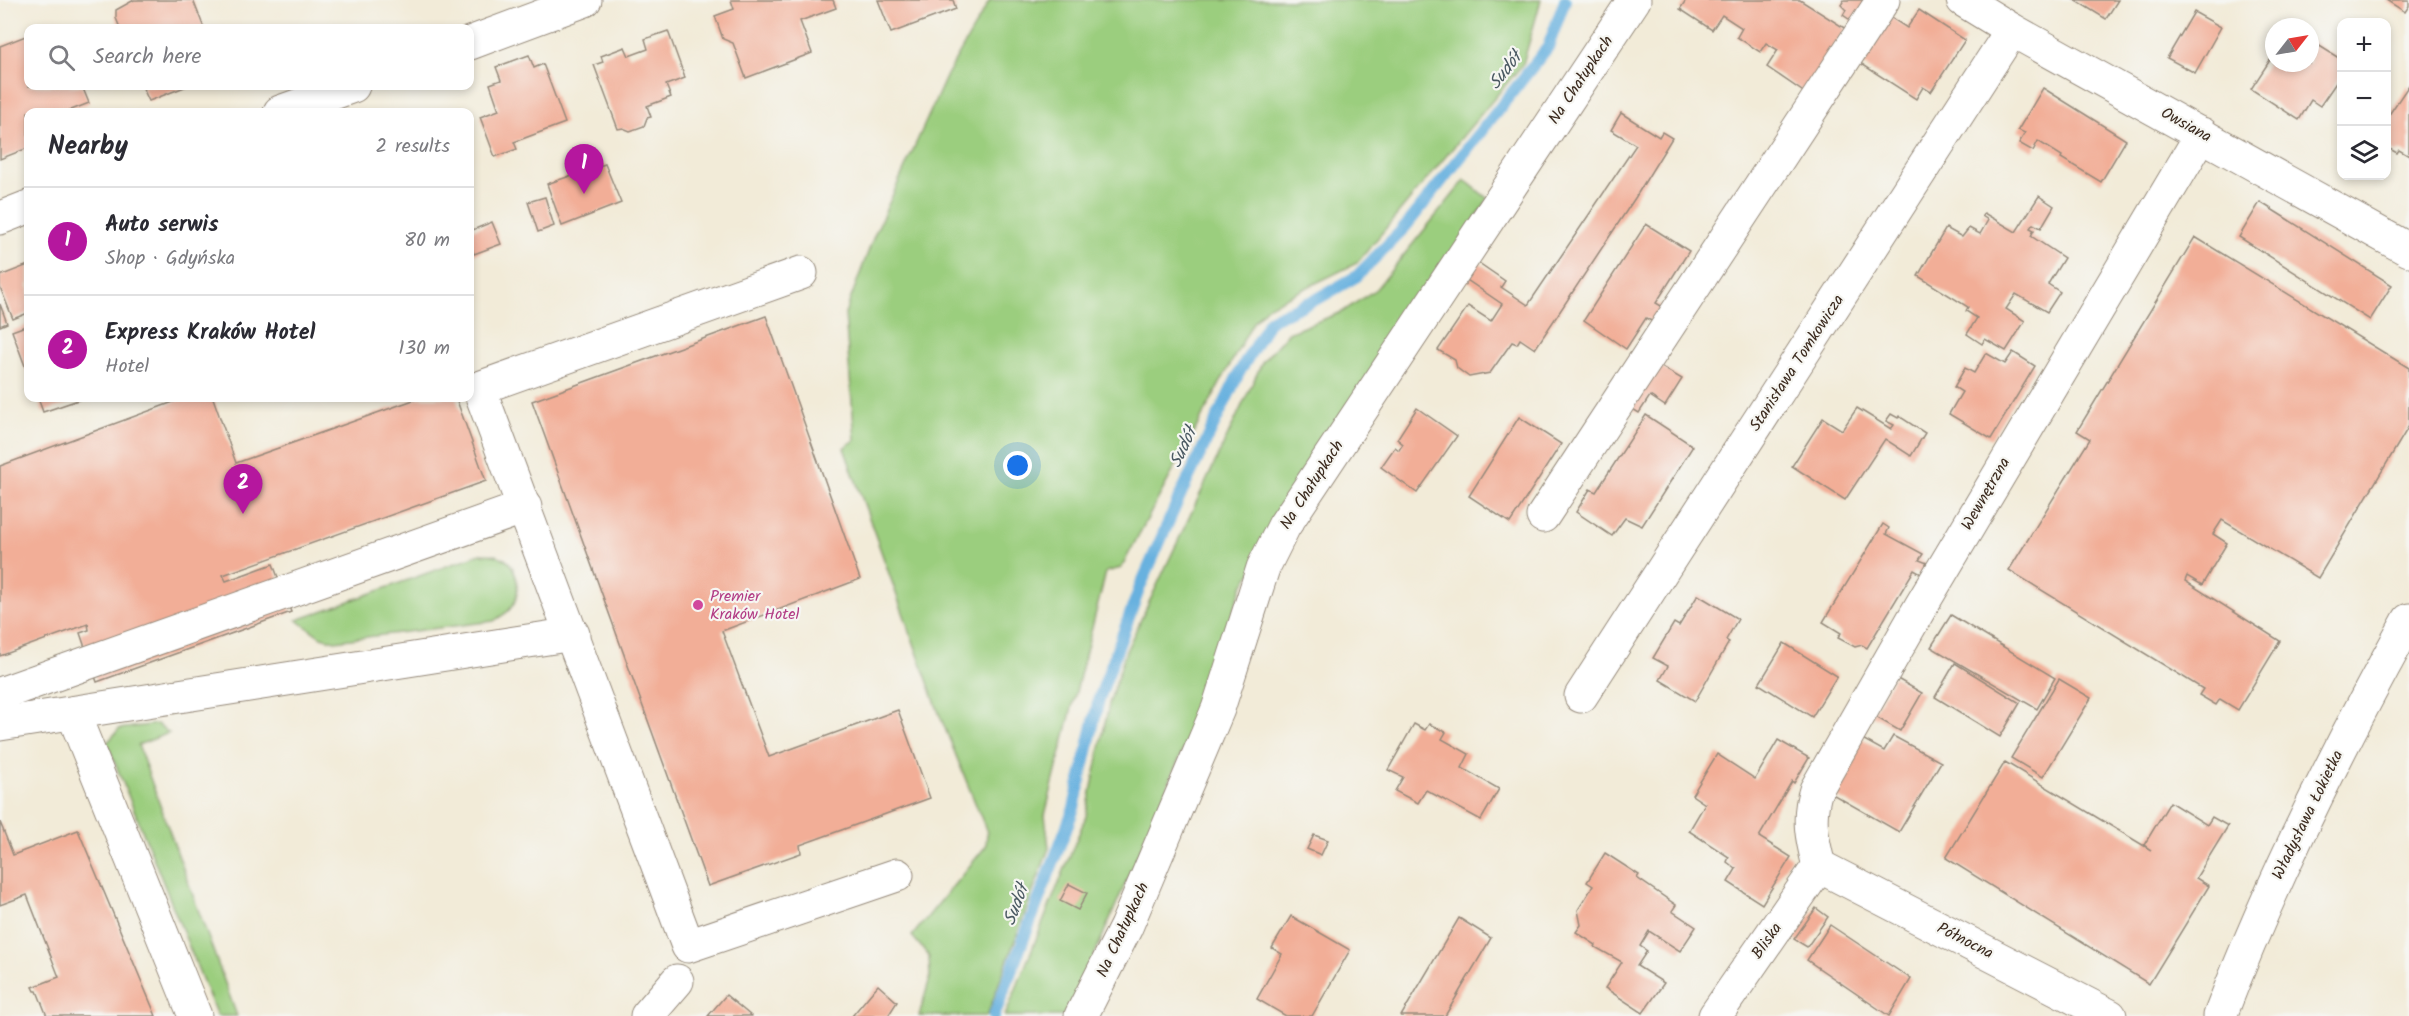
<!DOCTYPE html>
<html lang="en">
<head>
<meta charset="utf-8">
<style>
  :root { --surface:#fff; --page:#f2f2f3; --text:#2b2b33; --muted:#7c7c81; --line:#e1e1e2; --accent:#b5179e }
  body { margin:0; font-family:Kalam,sans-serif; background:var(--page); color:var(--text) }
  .controls { position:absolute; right:18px; top:18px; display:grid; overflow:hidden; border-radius:12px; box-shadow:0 3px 9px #0003 }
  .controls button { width:54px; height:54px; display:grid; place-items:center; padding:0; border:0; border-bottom:2px solid var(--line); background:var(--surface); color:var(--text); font:30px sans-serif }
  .compass { position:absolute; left:2265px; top:18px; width:54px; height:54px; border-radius:50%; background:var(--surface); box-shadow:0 3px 9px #0003; rotate:59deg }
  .you { position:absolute; left:1018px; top:466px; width:21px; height:21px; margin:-15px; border:4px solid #fff; border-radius:50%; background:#1a73e8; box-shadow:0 0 0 9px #1a73e833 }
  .badge { display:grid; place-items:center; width:39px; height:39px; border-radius:50%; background:var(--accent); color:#fff; font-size:20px; font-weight:700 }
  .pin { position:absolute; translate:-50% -50px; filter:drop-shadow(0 2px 3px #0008) }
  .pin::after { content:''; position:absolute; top:32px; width:21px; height:18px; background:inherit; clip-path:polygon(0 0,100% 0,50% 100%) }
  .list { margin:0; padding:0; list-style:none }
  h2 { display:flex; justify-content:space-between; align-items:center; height:78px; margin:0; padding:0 24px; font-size:26px }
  h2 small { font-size:20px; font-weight:400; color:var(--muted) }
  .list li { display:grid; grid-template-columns:39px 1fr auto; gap:18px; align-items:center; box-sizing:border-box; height:108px; padding:0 24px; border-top:2px solid var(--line) }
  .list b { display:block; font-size:22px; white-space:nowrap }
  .list p { margin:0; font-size:20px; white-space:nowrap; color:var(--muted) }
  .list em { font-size:20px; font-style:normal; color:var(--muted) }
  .icon { flex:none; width:33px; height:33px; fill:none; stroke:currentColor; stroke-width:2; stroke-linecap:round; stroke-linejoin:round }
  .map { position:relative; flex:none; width:2409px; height:1016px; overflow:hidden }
  .search { position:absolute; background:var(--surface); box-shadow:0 3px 9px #0003; left:24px; top:24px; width:450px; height:66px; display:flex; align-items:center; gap:15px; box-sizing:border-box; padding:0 21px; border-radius:12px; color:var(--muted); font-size:22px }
  .panel { position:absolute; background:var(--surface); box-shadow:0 3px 9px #0003; left:24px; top:108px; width:450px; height:294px; border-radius:12px }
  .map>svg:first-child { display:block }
  .green { fill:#9bce7e; stroke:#6b7c4e; stroke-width:1.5 }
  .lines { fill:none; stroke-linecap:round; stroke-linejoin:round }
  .stream { stroke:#67b1df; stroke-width:12 }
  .building { fill:#f2ae97 }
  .minor-casing { stroke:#968a7b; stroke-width:35 }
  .minor { stroke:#fff; stroke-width:33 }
  .hotel-dot { fill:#d1479c; stroke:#f6f6f2; stroke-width:2 }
  .labels { text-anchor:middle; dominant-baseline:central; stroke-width:4.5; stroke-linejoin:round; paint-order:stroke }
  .street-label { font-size:16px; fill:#3b2a1e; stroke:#f6f6f2 }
  .hotel-label { font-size:16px; fill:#b23c85; stroke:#f6f6f2; text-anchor:start }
  .water-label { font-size:18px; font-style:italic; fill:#4a5962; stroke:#f6f6f2 }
</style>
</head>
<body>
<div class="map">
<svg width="2409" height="1016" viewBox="0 0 2409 1016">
  <rect width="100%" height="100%" fill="#f6f6f2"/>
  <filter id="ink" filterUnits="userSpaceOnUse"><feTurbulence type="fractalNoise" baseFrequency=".0167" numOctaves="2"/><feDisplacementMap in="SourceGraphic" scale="12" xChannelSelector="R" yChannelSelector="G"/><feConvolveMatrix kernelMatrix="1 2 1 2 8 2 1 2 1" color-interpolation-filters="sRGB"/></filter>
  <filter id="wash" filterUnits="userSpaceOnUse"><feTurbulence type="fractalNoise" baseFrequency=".008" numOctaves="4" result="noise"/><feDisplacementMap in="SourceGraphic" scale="24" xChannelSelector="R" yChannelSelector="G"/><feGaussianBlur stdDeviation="1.35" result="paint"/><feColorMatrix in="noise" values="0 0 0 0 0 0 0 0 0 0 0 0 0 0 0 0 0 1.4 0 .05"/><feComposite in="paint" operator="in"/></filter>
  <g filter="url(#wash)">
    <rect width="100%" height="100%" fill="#f2ebd8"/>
    <!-- green -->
    <g class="green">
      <polygon points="990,0 1541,0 1523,64 1357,263 1267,307 1253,322 1121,568 1106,572 1045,815 1049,848 987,1016 919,1016 930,978 929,956 912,936 986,846 987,832 940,716 844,448 855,440 845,314 874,236 947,75"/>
      <polygon points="1465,180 1488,199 1242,587 1189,736 1068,1016 1005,1016 1086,816 1109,704 1126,651 1263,361 1288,333 1342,312 1376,289"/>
      <path d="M 480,554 C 488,554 496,554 503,558 C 519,567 522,596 510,609 C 506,614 499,617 494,621 L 335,641 L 321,637 L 297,620 Z"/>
      <polygon points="157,724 169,733 138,745 237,1016 217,1016 107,743 119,729"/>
    </g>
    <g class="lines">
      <!-- stream -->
      <polyline class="stream" points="994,1016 1074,808 1099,699 1140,587 1179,498 1239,373 1270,320 1321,297 1357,276 1406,226 1548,47 1565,0"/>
    </g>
    <g id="blocks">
      <!-- building -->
      <g class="building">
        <polygon points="134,0 193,0 204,28 120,28 116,18 116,10"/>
        <polygon points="731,0 833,0 836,8 800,21 812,53 746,78 733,43 723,39 715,16 734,9"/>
        <polygon points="878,0 953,0 956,9 891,33"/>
        <polygon points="1686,0 1800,0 1846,29 1805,93 1767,67 1778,50 1766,43 1760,52 1737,37 1742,28 1722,15 1712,30 1680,9"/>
        <polygon points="1844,0 1871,0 1856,24 1843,15 1846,10 1841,5"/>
        <polygon points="2075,0 2118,0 2106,19"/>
        <polygon points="2386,0 2409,0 2409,6 2405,12"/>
        <polygon points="1919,10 1965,40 1931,92 1923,87 1916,99 1857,61 1887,15 1907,28"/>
        <polygon points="2194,12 2221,27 2195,73 2167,58"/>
        <polygon points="58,24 60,28 46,28"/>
        <polygon points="668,31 685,78 666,85 671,97 647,106 651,117 647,118 644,126 630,131 623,128 618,129 594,65 603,62 601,56 625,47 629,56 648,49 645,39"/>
        <polygon points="28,35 28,86 82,86 89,103 66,112 28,112 28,148 0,159 0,46"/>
        <polygon points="2310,40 2342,60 2342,74 2320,106 2311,100 2299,120 2251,89 2274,54 2274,63 2310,63"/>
        <polygon points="529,55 534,68 543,64 565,123 514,142 517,149 495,157 480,117 499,110 490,84 501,80 496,67"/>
        <polygon points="2409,85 2409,156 2399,150 2397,153 2386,147 2386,119"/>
        <polygon points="142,86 187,86 149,101"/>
        <polygon points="2043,88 2126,140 2101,182 2061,158 2062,156 2038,141 2033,151 2019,143 2025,133 2018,130"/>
        <polygon points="1621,113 1659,137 1662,132 1672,138 1635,198 1535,349 1520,339 1517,344 1512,342 1490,373 1469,377 1457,368 1455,360 1438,350 1468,306 1491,321 1502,304 1464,278 1476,261 1505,281 1501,287 1528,305 1636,145 1611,130"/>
        <polygon points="605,164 621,203 562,226 547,184"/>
        <polygon points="2039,196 2054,206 2041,228 2033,224 2030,228 2034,230 2031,236 2064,258 2048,284 2060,292 2047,312 2016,294 2006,309 2025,321 2006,351 1985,339 1982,344 1967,334 1977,318 1966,311 1968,307 1918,276 1946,228 1962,237 1969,228 1980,234 1988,220 1982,216 1984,213 2016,232"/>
        <polygon points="545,197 554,226 538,232 528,202"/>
        <polygon points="2260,202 2392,285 2370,320 2239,237"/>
        <polygon points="492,222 501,244 474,254 470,242 470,231"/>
        <polygon points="1646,224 1689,251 1656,303 1663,307 1653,322 1646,318 1626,349 1584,320"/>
        <polygon points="2195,237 2409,368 2409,426 2318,578 2222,520 2213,534 2227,543 2202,585 2187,576 2185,581 2280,641 2238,710 2220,699 2216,705 2199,695 2203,689 2009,570 2090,439 2077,431"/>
        <polygon points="28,265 28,313 13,319 0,287 0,276"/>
        <polygon points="0,304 7,323 0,326"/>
        <polygon points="766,316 860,579 722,631 769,757 898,710 930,798 800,845 801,853 708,886 532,401"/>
        <polygon points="28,325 28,374 12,331"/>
        <polygon points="2013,352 2035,366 1991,439 1949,414 1962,392 1954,387 1965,368 1974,373 1986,353 2005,364"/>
        <polygon points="1658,365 1682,379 1665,406 1650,396 1639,413 1631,408"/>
        <polygon points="38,398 84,398 43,412"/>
        <polygon points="184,398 213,398 236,463 419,398 456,398 486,481 223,575 226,581 273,564 291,612 97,682 80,633 89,630 88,624 0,656 0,466"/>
        <polygon points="1417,408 1457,436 1417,493 1381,467 1395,447 1399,450 1403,444 1397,439"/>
        <polygon points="1857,408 1891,429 1894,425 1886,421 1891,414 1898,418 1899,416 1925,433 1911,456 1885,439 1845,500 1792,466 1823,418 1842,430"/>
        <polygon points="1646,415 1693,446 1642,526 1625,518 1612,536 1576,512 1590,489 1596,492"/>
        <polygon points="1519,417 1561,444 1510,523 1469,496"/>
        <polygon points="1883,524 1889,528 1886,534 1923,554 1919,560 1927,563 1921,574 1914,570 1867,648 1862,645 1855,647 1838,638 1841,633 1823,622"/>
        <polygon points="1698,595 1738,619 1726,640 1729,642 1695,701 1660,680 1668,666 1653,658 1674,623 1679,626"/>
        <polygon points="1951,615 2055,678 2037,709 1931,647"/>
        <polygon points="1784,643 1837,676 1812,717 1759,684"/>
        <polygon points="1955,663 2020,703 2000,737 1935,697"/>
        <polygon points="1894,677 1922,693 1900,731 1872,715"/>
        <polygon points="2059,679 2091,698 2043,777 2011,758"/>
        <polygon points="1414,724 1425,730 1429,724 1446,732 1442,739 1469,754 1462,768 1499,789 1481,820 1426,790 1418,803 1395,791 1403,777 1388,770"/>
        <polygon points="1893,736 1941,762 1899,832 1827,791 1859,737 1884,751"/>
        <polygon points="1778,740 1809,758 1794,783 1792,781 1759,837 1791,857 1762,904 1728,882 1736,869 1727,862 1729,857 1689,831 1705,804 1692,795 1717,754 1755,779"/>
        <polygon points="2005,762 2151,850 2144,845 2170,802 2207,825 2212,817 2228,826 2196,878 2209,886 2149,984 1946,858"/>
        <polygon points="0,822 13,855 78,830 156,1016 47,1016 37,991 35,991 33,987 59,977 27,895 0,905"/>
        <polygon points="1314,835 1328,840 1321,855 1307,849"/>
        <polygon points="1605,853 1639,875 1637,878 1676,905 1672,911 1696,927 1680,951 1649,931 1640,946 1647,951 1637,966 1664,983 1643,1013 1605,988 1622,962 1595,947 1596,945 1576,932 1581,925 1578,910 1593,886 1587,882"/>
        <polygon points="1069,884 1087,893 1078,910 1060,901"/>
        <polygon points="1816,908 1828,917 1807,947 1794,939"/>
        <polygon points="1291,916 1350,950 1312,1016 1286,1016 1257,999 1282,954 1272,948"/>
        <polygon points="1459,918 1491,938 1445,1016 1401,1016"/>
        <polygon points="1830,925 1911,979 1889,1016 1807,960"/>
        <polygon points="878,985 897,1002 888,1016 852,1016"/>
        <polygon points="726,995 751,1016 708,1016"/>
      </g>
    </g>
  </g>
  <g filter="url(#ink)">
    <use href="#blocks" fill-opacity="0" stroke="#968a7b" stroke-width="1.5"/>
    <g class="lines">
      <!-- minor casing -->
      <g class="minor-casing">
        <g id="minor">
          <polyline points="1963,0 2012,30 2409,250"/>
          <polyline points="470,43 585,0"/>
          <polyline points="280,112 353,86"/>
          <polyline points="0,218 28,207"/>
          <polyline points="801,273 479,388 688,946 897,875"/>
          <polyline points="1543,516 1883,0"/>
          <polyline points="0,694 525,507"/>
          <polyline points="1581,696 2012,30"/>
          <polyline points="73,713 195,1016"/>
          <polyline points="0,724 573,634"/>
          <path d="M 1819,866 C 1812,839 1807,817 1816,790 L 1921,606 L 2202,134"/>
          <polyline points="1819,866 2110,1016"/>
          <polyline points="647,1016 677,981"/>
          <polyline points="1081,1016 1126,927 1218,709 1263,568 1284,526 1634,0"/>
          <polyline points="1715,1016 1819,866"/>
          <path d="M 2220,1016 C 2272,879 2338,748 2409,620"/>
        </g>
      </g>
      <!-- minor -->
      <use href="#minor" class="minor"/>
    </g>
  </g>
  <!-- markers -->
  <circle class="hotel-dot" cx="698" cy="605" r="6"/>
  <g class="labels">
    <!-- street labels -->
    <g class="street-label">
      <text transform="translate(1581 80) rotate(-56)">Na Chałupkach</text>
      <text transform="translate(2186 125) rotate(29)">Owsiana</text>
      <text transform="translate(1797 363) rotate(-57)">Stanisława Tomkowicza</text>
      <text transform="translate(1312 485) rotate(-57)">Na Chałupkach</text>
      <text transform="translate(1986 494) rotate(-60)">Wewnętrzna</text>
      <text transform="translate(2308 815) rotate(-64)">Władysława Łokietka</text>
      <text transform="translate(1123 930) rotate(-65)">Na Chałupkach</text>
      <text transform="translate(1767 941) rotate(-55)">Bliska</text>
      <text transform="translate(1965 941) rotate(27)">Północna</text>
    </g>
    <!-- hotel labels -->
    <g class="hotel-label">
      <text x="710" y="596">Premier<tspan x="710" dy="18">Kraków Hotel</tspan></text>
    </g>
    <!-- water labels -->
    <g class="water-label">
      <text transform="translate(1506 71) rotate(-52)">Sudół</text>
      <text transform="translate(1184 448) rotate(-65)">Sudół</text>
      <text transform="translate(1017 905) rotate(-69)">Sudół</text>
    </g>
  </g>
</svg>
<div class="controls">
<button>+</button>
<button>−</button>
<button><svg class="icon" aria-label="layers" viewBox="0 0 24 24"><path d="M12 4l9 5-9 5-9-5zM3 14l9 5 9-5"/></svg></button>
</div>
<svg class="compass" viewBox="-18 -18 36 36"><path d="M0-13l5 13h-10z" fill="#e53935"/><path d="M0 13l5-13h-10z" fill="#7c7c81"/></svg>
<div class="you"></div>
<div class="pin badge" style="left:584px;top:194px">1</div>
<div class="pin badge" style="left:243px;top:514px">2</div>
<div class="search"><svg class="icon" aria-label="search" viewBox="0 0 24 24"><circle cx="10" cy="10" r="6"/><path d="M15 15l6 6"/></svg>Search here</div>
<section class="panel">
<h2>Nearby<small>2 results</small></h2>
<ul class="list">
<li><span class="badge">1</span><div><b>Auto serwis</b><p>Shop · Gdyńska</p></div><em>80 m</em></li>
<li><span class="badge">2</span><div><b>Express Kraków Hotel</b><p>Hotel</p></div><em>130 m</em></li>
</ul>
</section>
</div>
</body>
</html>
